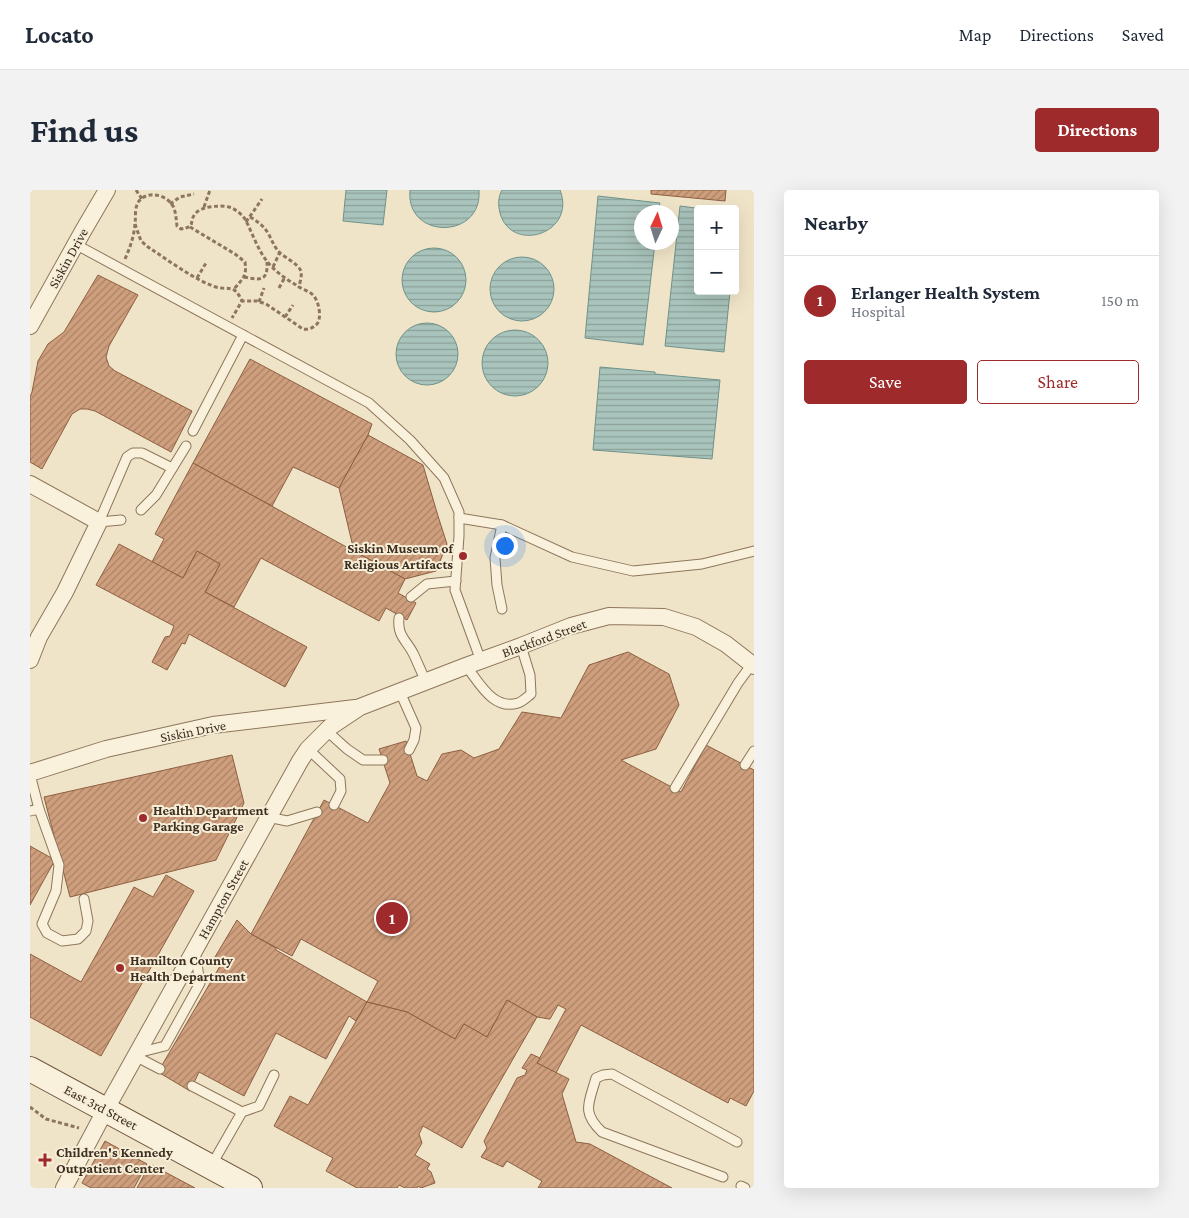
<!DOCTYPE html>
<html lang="en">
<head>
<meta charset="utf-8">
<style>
  :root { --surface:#fff; --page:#f2f2f3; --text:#1f2937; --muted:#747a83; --line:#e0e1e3; --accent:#9e2a2b }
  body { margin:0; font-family:"Crimson Pro",serif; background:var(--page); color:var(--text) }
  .controls { position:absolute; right:15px; top:15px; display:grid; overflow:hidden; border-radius:5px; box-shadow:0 5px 20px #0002 }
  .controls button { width:45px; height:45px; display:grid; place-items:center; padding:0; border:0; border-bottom:1px solid var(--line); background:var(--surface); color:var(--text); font:25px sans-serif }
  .compass { position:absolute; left:604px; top:15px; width:45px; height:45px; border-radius:50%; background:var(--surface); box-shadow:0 5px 20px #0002; rotate:4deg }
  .you { position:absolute; left:474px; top:355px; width:18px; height:18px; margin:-12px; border:4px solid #fff; border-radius:50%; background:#1a73e8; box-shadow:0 0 0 8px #1a73e833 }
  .badge { display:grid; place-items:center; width:32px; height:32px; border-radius:50%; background:var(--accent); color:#fff; font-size:16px; font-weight:700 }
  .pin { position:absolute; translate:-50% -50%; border:2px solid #fff; box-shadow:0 1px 5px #0006 }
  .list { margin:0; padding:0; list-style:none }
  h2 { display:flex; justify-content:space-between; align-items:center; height:65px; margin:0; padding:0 20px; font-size:21px }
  h2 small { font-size:16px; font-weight:400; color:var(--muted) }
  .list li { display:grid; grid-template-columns:32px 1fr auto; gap:15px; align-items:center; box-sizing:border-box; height:90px; padding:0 20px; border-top:1px solid var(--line) }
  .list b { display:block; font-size:19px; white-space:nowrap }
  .list p { margin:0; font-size:16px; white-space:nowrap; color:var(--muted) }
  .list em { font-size:16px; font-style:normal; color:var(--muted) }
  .actions { display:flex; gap:10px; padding:15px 20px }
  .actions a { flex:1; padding:11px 0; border:1px solid var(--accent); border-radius:5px; text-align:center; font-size:18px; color:var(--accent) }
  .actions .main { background:var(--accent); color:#fff }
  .map { position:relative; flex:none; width:724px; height:998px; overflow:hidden; border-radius:5px }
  header { display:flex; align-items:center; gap:30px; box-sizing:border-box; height:70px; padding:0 25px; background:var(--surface); border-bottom:1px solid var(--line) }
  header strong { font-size:24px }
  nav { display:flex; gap:28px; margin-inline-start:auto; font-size:18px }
  .intro { display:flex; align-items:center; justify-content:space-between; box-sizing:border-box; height:120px; padding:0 30px }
  h1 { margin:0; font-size:35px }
  .button { padding:12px 22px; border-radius:5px; background:var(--accent); color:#fff; font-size:18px; font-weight:700 }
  main { display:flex; gap:30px; padding:0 30px }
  aside { flex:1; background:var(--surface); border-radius:5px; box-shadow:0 5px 20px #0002 }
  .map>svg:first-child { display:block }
  .water { fill:url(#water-rules); stroke:#6f938a }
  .building { fill:url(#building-hatch); stroke:#8d5f41 }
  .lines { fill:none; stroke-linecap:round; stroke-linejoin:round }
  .service-casing { stroke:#8d765c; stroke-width:11 }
  .minor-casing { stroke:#8d765c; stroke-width:18 }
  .secondary-casing { stroke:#6f573f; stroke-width:26 }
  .path { stroke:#8d765c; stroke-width:3; stroke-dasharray:4 2.5; stroke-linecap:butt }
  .service { stroke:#faf1dc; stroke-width:9 }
  .minor { stroke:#faf1dc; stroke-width:16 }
  .secondary { stroke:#faf1dc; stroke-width:24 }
  .poi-dot { fill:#9e2a2b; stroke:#f7eed8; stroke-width:2 }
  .labels { text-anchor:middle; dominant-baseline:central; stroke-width:4; stroke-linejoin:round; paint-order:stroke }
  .street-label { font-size:14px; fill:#3d2e20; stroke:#f7eed8 }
  .poi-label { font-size:14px; font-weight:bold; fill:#3d2e20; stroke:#f7eed8; text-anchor:start }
</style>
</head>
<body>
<header>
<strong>Locato</strong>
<nav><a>Map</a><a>Directions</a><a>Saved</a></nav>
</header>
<div class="intro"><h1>Find us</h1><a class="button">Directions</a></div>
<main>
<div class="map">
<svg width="724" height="998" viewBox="0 0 724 998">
  <defs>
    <pattern id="water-rules" width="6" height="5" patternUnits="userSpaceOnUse" patternTransform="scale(1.25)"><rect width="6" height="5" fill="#a9c4bc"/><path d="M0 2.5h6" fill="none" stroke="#8ba098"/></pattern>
    <pattern id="building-hatch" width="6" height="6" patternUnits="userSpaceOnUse" patternTransform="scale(1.25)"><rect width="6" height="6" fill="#cf9f7d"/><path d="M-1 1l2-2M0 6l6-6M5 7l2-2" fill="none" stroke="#a98266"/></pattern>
  </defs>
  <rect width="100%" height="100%" fill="#f0e4c8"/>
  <!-- water -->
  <g class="water">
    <polygon points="316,0 357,0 353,35 313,31"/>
    <path d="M 380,0 L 449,0 C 453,50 375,50 380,0 Z"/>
    <path d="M 472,0 L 530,0 C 547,44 481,64 470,23 C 468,15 468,7 472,0 Z"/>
    <polygon points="568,6 630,13 628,22 612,22 612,52 625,53 613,155 555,148"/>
    <polygon points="650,16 673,19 668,19 668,101 700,101 694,162 635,156"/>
    <circle cx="404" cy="90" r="32"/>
    <circle cx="492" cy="99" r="32"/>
    <circle cx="397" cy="164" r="31"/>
    <circle cx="485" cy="173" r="33"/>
    <polygon points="570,177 625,182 625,184 690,190 682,269 563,260"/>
  </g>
  <!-- building -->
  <g class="building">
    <polygon points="621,0 696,0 695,11 621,4"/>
    <polygon points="68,85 108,105 79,156 76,167 79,176 85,181 162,221 141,262 65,221 57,219 50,219 42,224 12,279 0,272 0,207 2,202 8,171 18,154 34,142"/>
    <polygon points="220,169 342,234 338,245 309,298 263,277 242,316 163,273"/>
    <polygon points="338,245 393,275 408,326 417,354 406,381 375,389 324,361 309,298"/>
    <polygon points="163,273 375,389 368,403 386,413 377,430 356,418 349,431 231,368 204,417 175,402 190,374 167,361 153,388 122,372 134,349 125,344"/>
    <polygon points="89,354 153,388 167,361 190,374 175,402 277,457 255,497 159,444 155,454 152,453 137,480 122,472 135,447 140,446 144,436 66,395"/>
    <polygon points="598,462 639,484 649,515 626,559 591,570 651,602 676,555 724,580 724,901 716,916 700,908 698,913 551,835 526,883 507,873 536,819 528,815 520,829 519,829 507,827 477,810 457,847 434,834 425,849 377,822 337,812 348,791 271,749 262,766 221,744 294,610 338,633 360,593 349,559 376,551 387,586 397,591 412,564 431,560 444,568 469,559 492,522 531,528 559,475"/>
    <polygon points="202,565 214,613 186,670 40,707 14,607"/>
    <polygon points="0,656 25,670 0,715"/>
    <polygon points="136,685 164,701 71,866 0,827 0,764 51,792 104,697 123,707"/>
    <polygon points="207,730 221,744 246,758 246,760 337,812 326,831 319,826 296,869 246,843 214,906 169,882 160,901 128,882 193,771 185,767"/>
    <polygon points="477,810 507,827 432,958 393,936 389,944 392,953 385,965 400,974 397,979 401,982 405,993 391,998 388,996 387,998 375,998 369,995 367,998 327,998 296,981 303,968 244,936 260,906 278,915 337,812 377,822 425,849 434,834 457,847"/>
    <polygon points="501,864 510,868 507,873 539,889 532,904 546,952 560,954 642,998 508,998 512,991 477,971 473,977 451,967 457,958 454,951 487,888 495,885 497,880 492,878"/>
    <polygon points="75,951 117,974 104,998 61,998 52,993"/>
    <polygon points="120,974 165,998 107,998"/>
  </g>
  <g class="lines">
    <!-- service casing -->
    <g class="service-casing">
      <g id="service">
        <polyline points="45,54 339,213 380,250 414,288 429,322 429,346 425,400 451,471"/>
        <polyline points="163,241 213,145"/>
        <polyline points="111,320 126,305 156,256"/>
        <polyline points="429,328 472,335 465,368 467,395 472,419"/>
        <polyline points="91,330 69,332 97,267 103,263 112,263 142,278"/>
        <polyline points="472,335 542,367 603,381 672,374 724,361"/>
        <polyline points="381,407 397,394 426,391"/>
        <path d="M 369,428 C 367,447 377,450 384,465 C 388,474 392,483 396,492"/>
        <path d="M 436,476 C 449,492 463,521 488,513 C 492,512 497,507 501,504 L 500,485 L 491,456"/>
        <polyline points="370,502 386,538 384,550 379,560"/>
        <polyline points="297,541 317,559 333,570 353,570"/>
        <polyline points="278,559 310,589 311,601 304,615"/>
        <polyline points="715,575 724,561"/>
        <polyline points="0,584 9,619"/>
        <polyline points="645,598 708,493 722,474"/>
        <polyline points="0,621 9,619 29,675 26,701 12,734 17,743 32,751 48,749 56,741 58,731 54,709"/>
        <polyline points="238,627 257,631 287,622"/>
        <polyline points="107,863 135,856 170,793 165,762"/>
        <polyline points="105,866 130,879"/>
        <polyline points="162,896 212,922"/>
        <polyline points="181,976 212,922 229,916 244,885"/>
        <path d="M 693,987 L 572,942 C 551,922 559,913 566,888 L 573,885 L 582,884 L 707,952"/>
        <polyline points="711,996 715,998"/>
      </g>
    </g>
    <!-- minor casing -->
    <g class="minor-casing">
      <g id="minor">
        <polyline points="0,136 53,41 77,0"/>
        <polyline points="0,294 69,332 35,402 9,447 0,470"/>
        <polyline points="0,583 76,559 183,535 325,518"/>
        <polyline points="34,998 76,919 270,571 278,559 300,537 330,517 436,476 491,456 541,436 579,426 634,427 666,437 696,454 724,476"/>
      </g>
    </g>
    <!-- secondary casing -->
    <g class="secondary-casing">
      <polyline id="secondary" points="0,879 220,998"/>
    </g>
    <!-- path -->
    <g class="path">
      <polyline points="106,0 112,9"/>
      <polyline points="140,14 150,7 164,4"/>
      <polyline points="174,17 180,0"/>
      <path d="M 220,27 C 227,31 233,35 238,43 C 242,50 244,57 250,63 C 256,68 268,74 271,81 C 272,86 270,92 269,97"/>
      <polyline points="216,32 232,9"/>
      <path d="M 105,34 L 111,51 L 118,57 C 138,70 160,87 183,96 C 199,102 203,92 212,111"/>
      <path d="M 160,37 L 205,64 L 215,72 C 217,87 213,88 204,99"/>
      <path d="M 95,69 C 100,58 104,46 105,34 C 106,27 104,18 109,11 C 118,0 137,5 143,16 C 146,22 146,29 147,36 L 151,39 C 167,36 158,33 165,24 C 171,16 190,15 199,17 C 206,19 211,24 215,29 C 222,42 227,58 236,70 C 243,80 256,89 266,95 C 271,99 279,101 283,105 C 289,111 292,128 287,134 C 283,138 278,140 273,139 L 236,114 L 227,111 L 212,111 L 202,128"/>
      <polyline points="243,77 250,62"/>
      <path d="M 214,87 C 230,90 238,92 237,72"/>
      <polyline points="167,88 176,73"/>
      <polyline points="249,98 255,87"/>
      <polyline points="229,112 234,98"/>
      <polyline points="255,127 263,115"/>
      <polyline points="0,917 16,929 49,938"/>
    </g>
    <!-- service -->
    <use href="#service" class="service"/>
    <!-- minor -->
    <use href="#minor" class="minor"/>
    <!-- secondary -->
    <use href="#secondary" class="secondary"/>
  </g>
  <!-- markers -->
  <g class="poi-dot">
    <circle cx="433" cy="366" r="5"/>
    <circle cx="113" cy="628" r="5"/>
    <circle cx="90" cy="778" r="5"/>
    <path d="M12.5 962.5h5v5h5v5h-5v5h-5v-5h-5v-5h5z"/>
  </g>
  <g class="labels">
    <!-- street labels -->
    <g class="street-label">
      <text transform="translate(38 68) rotate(-61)">Siskin Drive</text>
      <text transform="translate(514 448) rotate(-20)">Blackford Street</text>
      <text transform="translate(163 541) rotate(-11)">Siskin Drive</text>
      <text transform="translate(193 709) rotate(-61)">Hampton Street</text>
      <text transform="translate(71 917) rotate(28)">East 3rd Street</text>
    </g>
    <!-- poi labels -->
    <g class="poi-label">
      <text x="423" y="358" text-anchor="end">Siskin Museum of<tspan x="423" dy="16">Religious Artifacts</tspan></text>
      <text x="123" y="620">Health Department<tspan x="123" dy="16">Parking Garage</tspan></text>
      <text x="100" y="770">Hamilton County<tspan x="100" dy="16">Health Department</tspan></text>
      <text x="26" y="962">Children's Kennedy<tspan x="26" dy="16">Outpatient Center</tspan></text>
    </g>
  </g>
</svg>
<div class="controls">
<button>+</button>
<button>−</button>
</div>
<svg class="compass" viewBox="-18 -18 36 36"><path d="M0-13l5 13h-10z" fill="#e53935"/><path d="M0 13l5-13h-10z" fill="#747a83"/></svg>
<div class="you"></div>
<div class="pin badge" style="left:362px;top:728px">1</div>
</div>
<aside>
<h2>Nearby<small></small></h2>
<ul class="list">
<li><span class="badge">1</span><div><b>Erlanger Health System</b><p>Hospital</p></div><em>150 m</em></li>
</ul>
<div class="actions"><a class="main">Save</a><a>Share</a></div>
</aside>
</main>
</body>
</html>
